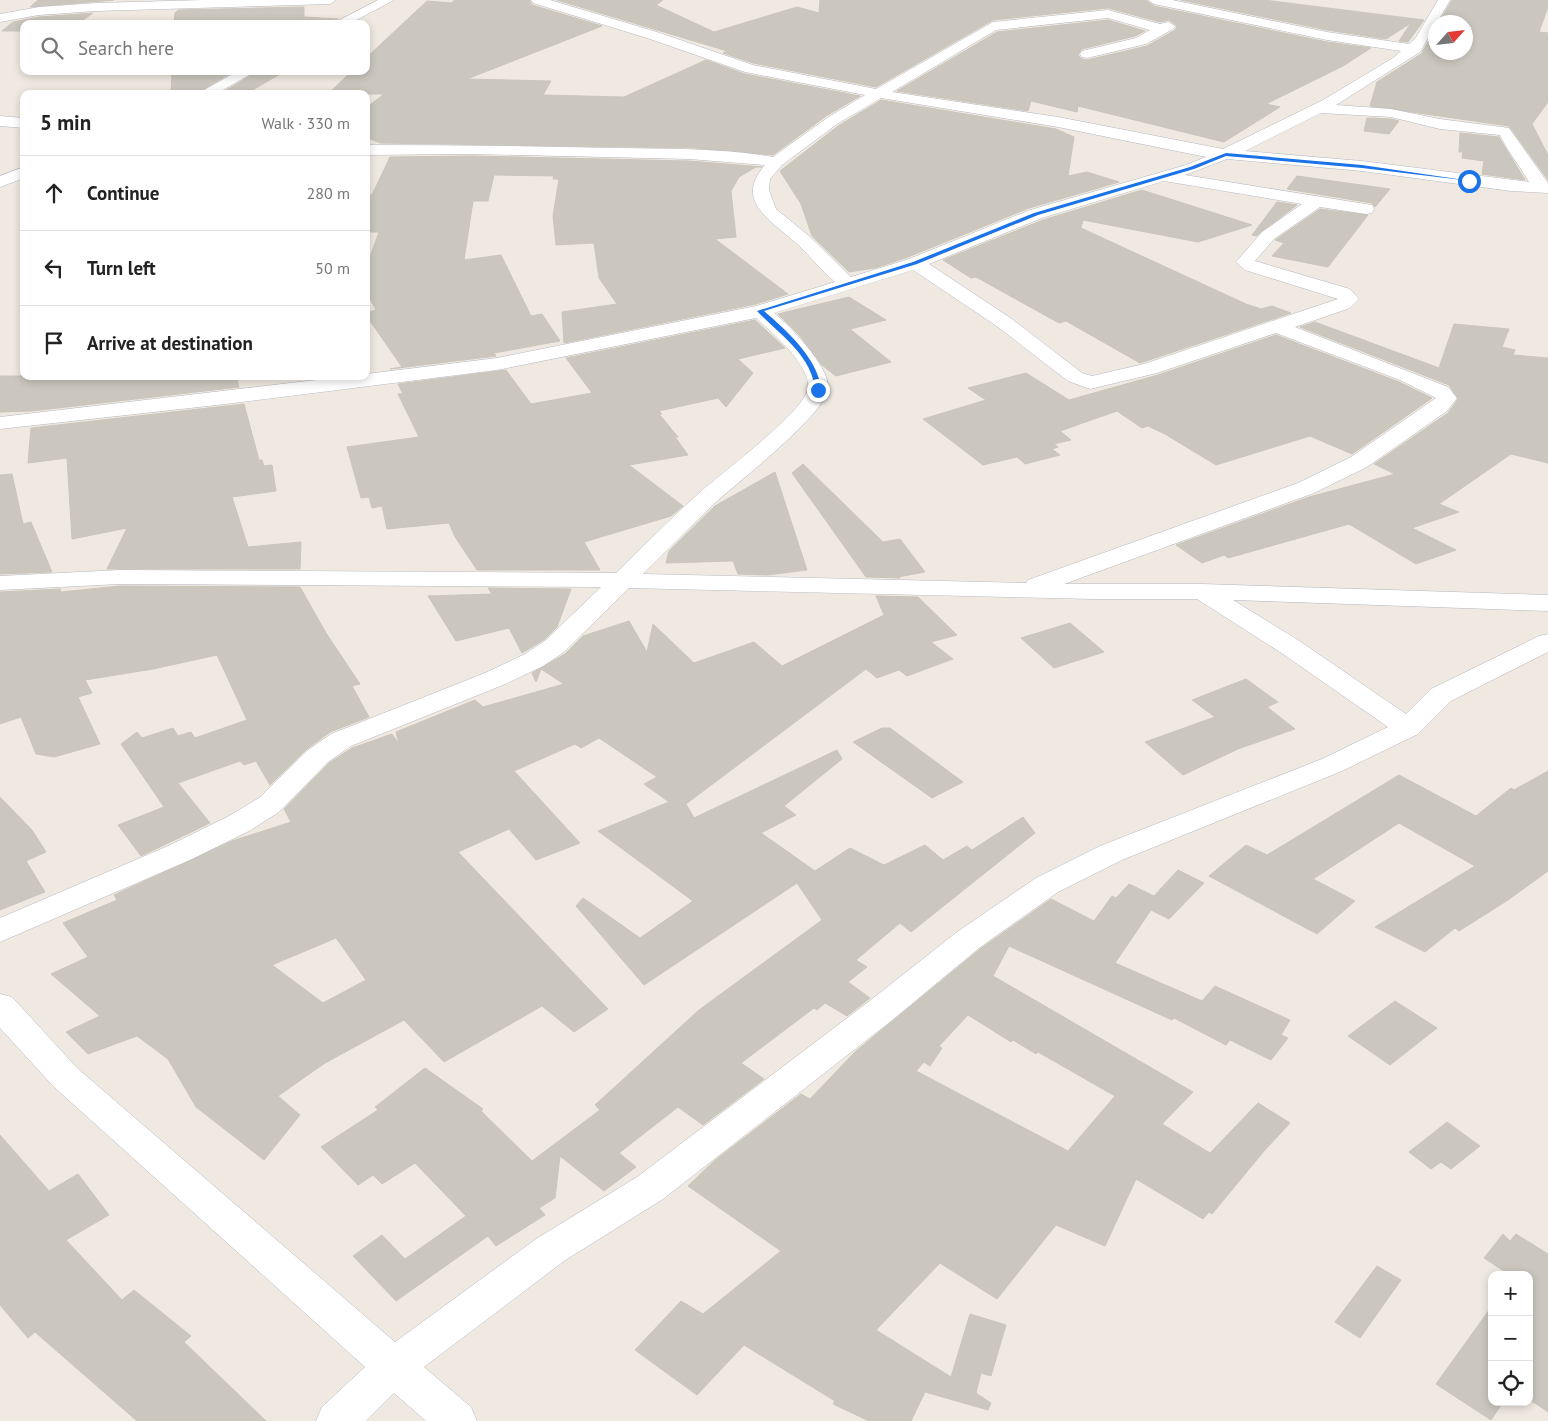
<!DOCTYPE html>
<html lang="en">
<head>
<meta charset="utf-8">
<style>
  :root { --surface:#fff; --page:#f6f6f6; --text:#222; --muted:#767676; --line:#e0e0e0 }
  body { margin:0; font-family:"PT Sans",sans-serif; background:var(--page); color:var(--text) }
  .controls { position:absolute; right:15px; bottom:15px; display:grid; overflow:hidden; border-radius:10px; box-shadow:0 2px 8px #0003 }
  .controls button { width:45px; height:45px; display:grid; place-items:center; padding:0; border:0; border-bottom:1px solid var(--line); background:var(--surface); color:var(--text); font:25px sans-serif }
  .compass { position:absolute; left:1428px; top:15px; width:45px; height:45px; border-radius:50%; background:var(--surface); box-shadow:0 2px 8px #0003; rotate:63deg }
  .stop { position:absolute; width:15px; height:15px; margin:-11px; border:4px solid #1a73e8; border-radius:50%; background:#fff }
  .stop.end { background:#1a73e8; border-color:#fff; box-shadow:0 1px 5px #0008 }
  .list { margin:0; padding:0; list-style:none }
  h2 { display:flex; justify-content:space-between; align-items:center; height:65px; margin:0; padding:0 20px; font-size:21px }
  h2 small { font-size:16px; font-weight:400; color:var(--muted) }
  .list li { display:grid; grid-template-columns:32px 1fr auto; gap:15px; align-items:center; box-sizing:border-box; height:75px; padding:0 20px; border-top:1px solid var(--line) }
  .list b { display:block; font-size:19px; white-space:nowrap }
  .list em { font-size:16px; font-style:normal; color:var(--muted) }
  .icon { flex:none; width:28px; height:28px; fill:none; stroke:currentColor; stroke-width:2; stroke-linecap:round; stroke-linejoin:round }
  .map { position:relative; flex:none; width:1548px; height:1421px; overflow:hidden }
  .search { position:absolute; background:var(--surface); box-shadow:0 2px 8px #0003; left:20px; top:20px; width:350px; height:55px; display:flex; align-items:center; gap:12px; box-sizing:border-box; padding:0 18px; border-radius:10px; color:var(--muted); font-size:19px }
  .panel { position:absolute; background:var(--surface); box-shadow:0 2px 8px #0003; left:20px; top:90px; width:350px; height:290px; border-radius:10px }
  .map>svg:first-child { display:block }
  .building { fill:#cbc7bf; stroke:#cbc5ba; fill-rule:evenodd }
  .lines { fill:none; stroke-linecap:round; stroke-linejoin:round }
  .minor-casing { stroke:#b4b7c1; stroke-width:1 }
  .minor { fill:#fff; fill-rule:evenodd }
  .route { fill:#1a73e8 }
</style>
</head>
<body>
<div class="map">
<svg width="1548" height="1421" viewBox="0 0 1548 1421">
  <rect width="100%" height="100%" fill="#efe9e1"/>
  <!-- building -->
  <g class="building">
    <polygon points="38,0 114,0 30,7"/>
    <polygon points="455,0 529,0 532,5 602,26 467,79 551,81 543,95 624,97 706,60 745,74 860,96 826,116 773,155 695,148 380,143 366,137 366,108 384,94 328,94 352,71 366,71 366,58 427,1 451,3"/>
    <polygon points="557,0 663,0 656,5 714,32 797,7 819,13 820,0 1146,0 1154,6 1327,42 1371,48 1343,66 1266,104 1280,107 1224,142 1078,106 1077,112 1031,101 1028,111 897,91 997,32 1108,20 1145,31 1135,36 1082,49 1078,55 1082,59 1087,60 1147,46 1175,30 1177,26 1169,20 1160,22 1108,8 993,20 876,87 753,63 723,53 727,51"/>
    <polygon points="1181,0 1264,0 1424,20 1408,42 1399,41 1411,23 1386,39 1327,30"/>
    <polygon points="1452,0 1548,0 1548,7 1539,32 1548,33 1548,102 1532,124 1548,155 1548,180 1509,126 1370,106 1377,82 1421,54 1436,29 1436,52 1466,52 1466,22 1439,22"/>
    <polygon points="304,7 304,17 338,19 330,24 174,24 175,13 178,10"/>
    <polygon points="93,13 77,24 24,24 24,31 2,31 13,22 39,17"/>
    <polygon points="172,71 234,71 195,94 171,94"/>
    <polygon points="258,71 285,71 246,94 220,94"/>
    <polygon points="881,100 1056,129 1074,137 1068,176 1087,172 1119,182 1029,208 908,257 875,268 849,272 812,236 801,204 780,171 838,126"/>
    <polygon points="1367,118 1391,119 1399,121 1389,134 1364,131"/>
    <polygon points="1460,133 1499,137 1525,180 1482,174 1484,161 1462,158 1463,152 1459,152"/>
    <polygon points="472,156 689,161 762,167 756,167 739,177 731,191 736,237 715,239 788,294 756,304 564,343 562,312 617,304 599,278 594,243 556,245 553,216 559,179 553,179 554,176 494,175 488,201 473,201 464,260 501,255 531,316 542,314 560,341 494,353 496,356 390,369 402,367 366,315 366,313 376,310 366,291 366,268 379,232 366,232 366,195 372,195 390,157"/>
    <polygon points="1297,176 1390,189 1375,207 1372,203 1287,189"/>
    <polygon points="1142,190 1252,225 1198,242 1083,220 1081,228 1246,304 1261,309 1272,306 1291,313 1140,363 1066,321 1059,323 976,277 971,278 943,260 1043,220"/>
    <polygon points="1277,202 1297,205 1256,236 1252,235"/>
    <polygon points="1320,209 1368,215 1328,267 1272,256 1284,243 1275,240"/>
    <polygon points="849,297 886,320 850,329 891,362 836,376 822,365 800,336 778,314"/>
    <polygon points="755,320 785,348 738,359 753,373 726,407 718,398 659,411 662,414 659,414 678,437 675,437 688,455 629,465 683,506 671,516 584,542 600,570 477,570 455,537 449,523 387,529 382,506 372,508 369,497 361,498 347,447 419,437 398,394 403,394 398,384 506,370 531,404 592,393 566,358"/>
    <polygon points="1315,322 1439,368 1454,324 1509,329 1502,347 1515,350 1513,355 1548,358 1548,463 1511,454 1439,504 1459,512 1412,528 1456,550 1416,564 1349,524 1228,558 1224,555 1202,563 1176,545 1309,497 1395,474 1374,464 1448,413 1458,399 1449,385 1300,327"/>
    <polygon points="1276,335 1399,382 1432,398 1352,454 1310,436 1216,465 1165,434 1148,426 1142,428 1117,411 1060,431 1071,440 1054,444 1058,447 1052,449 1060,455 1025,464 1017,457 983,465 923,419 986,400 968,388 1026,373 1069,400 1158,375"/>
    <polygon points="0,376 236,376 239,387 32,411 0,412"/>
    <polygon points="244,404 259,460 262,460 264,466 272,465 276,491 232,497 248,547 301,542 300,569 107,569 127,528 72,539 67,458 28,463 31,428"/>
    <polygon points="803,464 883,542 900,539 925,572 898,577 900,578 866,577 792,473"/>
    <polygon points="775,472 807,570 767,575 738,574 733,561 666,563 669,551 715,506"/>
    <polygon points="12,474 23,524 31,522 52,572 0,574 0,475"/>
    <polygon points="120,586 300,587 326,633 360,684 352,686 369,717 330,732 307,749 270,785 256,761 244,765 240,761 178,783 210,823 141,856 118,825 164,807 121,744 137,732 142,738 173,728 178,736 191,732 195,738 247,720 217,655 153,669 85,680 92,693 78,697 100,744 54,757 36,754 21,717 0,724 0,592 60,589 61,592"/>
    <polygon points="488,588 571,589 557,627 545,639 522,653 509,628 456,641 428,596 492,594"/>
    <path d="M 876,596 L 918,597 L 957,635 L 931,642 L 953,659 L 907,676 L 899,670 L 877,678 L 866,669 L 686,804 L 694,818 L 837,750 L 842,759 L 784,806 L 796,815 L 761,833 L 815,871 L 850,848 L 884,865 L 925,845 L 943,860 L 967,846 L 972,850 L 1023,817 L 1035,833 L 911,932 L 900,923 L 856,960 L 867,967 L 848,982 L 870,998 L 847,1016 L 825,1003 L 817,1010 L 814,1008 L 741,1063 L 764,1079 L 703,1125 L 678,1107 L 619,1153 L 636,1167 L 604,1191 L 560,1156 L 555,1198 L 539,1208 L 545,1215 L 496,1246 L 488,1236 L 396,1301 L 353,1256 L 382,1235 L 405,1259 L 466,1216 L 415,1163 L 382,1184 L 373,1175 L 358,1185 L 321,1147 L 378,1110 L 375,1107 L 425,1068 L 483,1109 L 481,1111 L 532,1161 L 600,1110 L 595,1105 L 699,1010 L 822,920 L 797,883 L 644,985 L 576,906 L 583,898 L 640,938 L 693,901 L 598,831 L 669,802 L 644,784 L 657,777 L 599,738 L 581,748 L 575,744 L 514,771 L 580,843 L 536,860 L 509,829 L 458,852 L 608,1009 L 574,1032 L 542,1006 L 444,1062 L 404,1020 L 325,1063 L 278,1096 L 300,1115 L 264,1160 L 196,1107 L 168,1059 L 137,1036 L 88,1054 L 66,1032 L 100,1016 L 51,974 L 88,957 L 63,923 L 117,900 L 114,895 L 232,841 L 291,822 L 284,809 L 329,763 L 352,748 L 392,734 L 399,744 L 396,732 L 475,700 L 483,707 L 564,684 L 541,669 L 536,682 L 532,673 L 565,654 L 583,636 L 629,621 L 647,652 L 653,624 L 694,663 L 754,642 L 782,666 L 884,615 ZM 336,938 L 366,980 L 323,1003 L 272,965 Z"/>
    <polygon points="1070,623 1104,652 1054,668 1021,638"/>
    <polygon points="1246,679 1278,702 1267,707 1295,729 1238,749 1183,775 1145,742 1215,717 1192,700"/>
    <polygon points="882,728 890,728 963,782 932,798 853,742"/>
    <polygon points="1548,771 1548,871 1508,900 1459,931 1455,928 1425,952 1375,927 1475,866 1399,823 1313,879 1355,901 1317,934 1209,876 1246,845 1267,855 1399,775 1476,816 1511,788 1514,790"/>
    <polygon points="0,797 32,830 46,852 26,861 45,892 0,910"/>
    <path d="M 1178,870 L 1204,883 L 1169,919 L 1151,910 L 1115,963 L 1202,1001 L 1215,986 L 1290,1020 L 1281,1035 L 1288,1038 L 1271,1060 L 1230,1040 L 1226,1045 L 1174,1018 L 1172,1020 L 1009,946 L 993,976 L 1193,1092 L 1162,1124 L 1210,1153 L 1258,1103 L 1290,1123 L 1264,1151 L 1212,1214 L 1209,1212 L 1203,1219 L 1136,1179 L 1105,1246 L 1056,1225 L 997,1299 L 940,1263 L 876,1330 L 951,1377 L 970,1314 L 1006,1325 L 991,1376 L 981,1373 L 976,1393 L 991,1403 L 988,1410 L 925,1392 L 911,1421 L 869,1421 L 833,1404 L 835,1401 L 744,1345 L 697,1395 L 635,1350 L 681,1301 L 703,1314 L 781,1251 L 688,1186 L 714,1161 L 801,1094 L 810,1099 L 856,1051 L 980,949 L 1051,899 L 1094,921 L 1112,896 L 1116,898 L 1129,884 L 1154,896 ZM 968,1015 L 1011,1042 L 1013,1040 L 1036,1054 L 1038,1052 L 1115,1096 L 1068,1151 L 916,1071 L 924,1062 L 930,1066 L 942,1048 L 939,1046 Z"/>
    <polygon points="1395,1001 1437,1028 1390,1065 1348,1036"/>
    <polygon points="1447,1122 1480,1146 1451,1169 1441,1162 1431,1169 1409,1152"/>
    <polygon points="0,1135 49,1191 78,1174 109,1215 66,1240 122,1300 134,1290 191,1336 184,1342 266,1421 137,1421 35,1332 28,1338 0,1305"/>
    <polygon points="1503,1234 1510,1241 1516,1234 1548,1254 1548,1412 1529,1399 1529,1275 1510,1275 1484,1258"/>
    <polygon points="1377,1266 1401,1280 1360,1338 1335,1322"/>
    <polygon points="1492,1306 1492,1402 1503,1402 1491,1420 1436,1384"/>
  </g>
  <g class="lines">
    <!-- minor casing -->
    <g class="minor-casing">
      <g id="minor">
        <polygon points="204,0 336,0 330,4 96,11 39,15 0,22 0,14 39,7 96,3"/>
        <polygon points="378,0 394,0 349,24 332,24"/>
        <path d="M 531,0 L 550,0 L 657,32 L 753,65 L 876,89 L 993,22 L 1108,10 L 1160,24 L 1168,22 L 1175,26 L 1173,29 L 1146,44 L 1087,58 L 1082,57 L 1080,54 L 1082,51 L 1136,38 L 1150,30 L 1108,18 L 996,30 L 892,92 L 1058,117 L 1223,149 L 1323,100 L 1393,58 L 1401,51 L 1327,40 L 1154,4 L 1148,0 L 1172,0 L 1327,32 L 1409,44 L 1415,39 L 1438,0 L 1450,0 L 1420,52 L 1336,105 L 1391,109 L 1440,119 L 1509,128 L 1548,183 L 1548,193 L 1511,191 L 1362,171 L 1227,159 L 1185,175 L 1372,205 L 1374,209 L 1372,213 L 1366,214 L 1320,207 L 1274,239 L 1255,261 L 1350,289 L 1359,299 L 1350,308 L 1295,327 L 1448,387 L 1457,398 L 1447,411 L 1367,467 L 1314,493 L 1064,584 L 1202,584 L 1548,595 L 1548,611 L 1233,600 L 1298,640 L 1406,714 L 1431,689 L 1539,636 L 1548,634 L 1548,652 L 1451,701 L 1418,734 L 1342,771 L 1122,860 L 1058,892 L 979,948 L 891,1021 L 663,1199 L 564,1261 L 424,1367 L 471,1407 L 477,1421 L 426,1421 L 394,1393 L 366,1421 L 316,1421 L 322,1407 L 365,1367 L 53,1086 L 0,1028 L 0,994 L 12,997 L 77,1068 L 395,1342 L 536,1239 L 637,1177 L 867,1003 L 957,932 L 1036,878 L 1100,846 L 1322,759 L 1388,727 L 1280,652 L 1197,599 L 1094,599 L 629,588 L 564,652 L 543,666 L 503,685 L 351,746 L 328,762 L 279,812 L 251,830 L 190,860 L 0,942 L 0,918 L 168,846 L 229,816 L 259,798 L 308,750 L 331,734 L 485,673 L 525,654 L 546,640 L 601,587 L 120,584 L 0,590 L 0,576 L 120,570 L 616,573 C 643,547 670,519 698,494 C 719,475 803,413 808,389 C 812,367 771,331 756,318 L 497,370 L 217,405 L 0,429 L 0,417 L 350,376 L 366,376 L 366,374 L 497,358 L 756,306 L 835,282 C 821,270 810,256 796,243 C 772,221 733,201 765,165 L 689,159 L 472,154 L 366,155 L 366,145 C 450,145 534,146 617,148 C 669,149 722,148 773,157 L 827,118 L 865,95 L 745,72 L 647,38 L 533,3 ZM 881,98 L 1058,127 L 1206,157 L 1186,165 L 1030,210 L 909,259 L 851,277 L 809,236 L 776,209 L 769,190 L 770,179 L 782,165 L 837,124 ZM 1321,113 L 1391,117 L 1440,129 L 1500,135 C 1508,152 1520,166 1529,182 L 1362,161 L 1245,151 ZM 1164,181 L 1302,204 L 1262,232 L 1236,262 L 1245,270 L 1338,299 L 1144,364 L 1092,376 L 1082,373 L 1012,319 L 929,264 L 1042,218 ZM 913,270 L 998,327 L 1068,381 L 1090,389 L 1157,373 L 1276,333 L 1400,380 L 1436,398 L 1351,457 L 1298,483 L 1028,580 L 1026,583 L 643,574 C 667,550 690,527 714,504 C 736,483 826,415 828,388 C 830,367 790,326 774,313 Z"/>
        <polygon points="238,71 256,71 216,94 197,94"/>
        <polygon points="0,116 24,118 24,128 0,126"/>
        <polygon points="24,167 24,178 0,187 0,176"/>
      </g>
    </g>
    <!-- minor -->
    <use href="#minor" class="minor"/>
  </g>
  <!-- route -->
  <path class="route" d="M 1226,153 L 1362,165 L 1471,181 L 1362,168 L 1226,156 L 1194,169 L 1038,215 L 917,264 L 764,311 C 786,330 819,359 821,390 L 818,392 L 815,390 C 812,355 779,334 757,311 L 913,262 L 1034,213 L 1190,167 Z"/>
</svg>
<div class="controls">
<button>+</button>
<button>−</button>
<button><svg class="icon" aria-label="locate" viewBox="0 0 24 24"><circle cx="12" cy="12" r="6"/><path d="M12 2v4M12 18v4M2 12h4M18 12h4"/></svg></button>
</div>
<svg class="compass" viewBox="-18 -18 36 36"><path d="M0-13l5 13h-10z" fill="#e53935"/><path d="M0 13l5-13h-10z" fill="#767676"/></svg>
<div class="stop" style="left:1469px;top:181px"></div>
<div class="stop end" style="left:818px;top:390px"></div>
<div class="search"><svg class="icon" aria-label="search" viewBox="0 0 24 24"><circle cx="10" cy="10" r="6"/><path d="M15 15l6 6"/></svg>Search here</div>
<section class="panel">
<h2>5 min<small>Walk · 330 m</small></h2>
<ul class="list">
<li><svg class="icon" aria-label="ahead" viewBox="0 0 24 24"><path d="M12 20V5M6 11l6-6 6 6"/></svg><div><b>Continue</b></div><em>280 m</em></li>
<li><svg class="icon" aria-label="left" viewBox="0 0 24 24"><path d="M17 20v-9H6M10 6l-5 5 5 5"/></svg><div><b>Turn left</b></div><em>50 m</em></li>
<li><svg class="icon" aria-label="arrive" viewBox="0 0 24 24"><path d="M6 21V4h12l-3 4 3 4H6"/></svg><div><b>Arrive at destination</b></div></li>
</ul>
</section>
</div>
</body>
</html>
